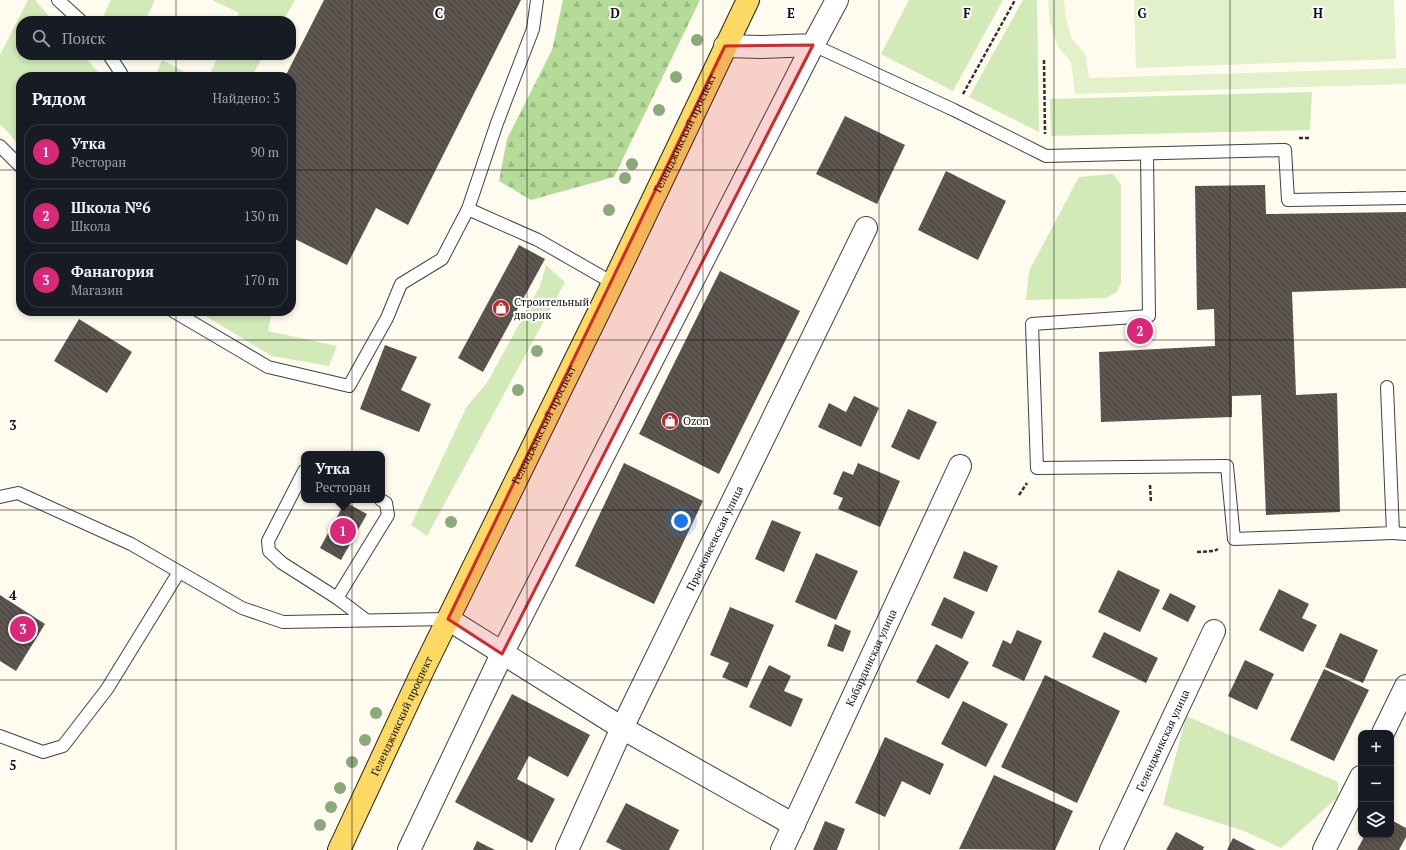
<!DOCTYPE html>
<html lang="ru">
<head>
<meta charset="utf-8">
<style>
  :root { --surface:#171b24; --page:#20242c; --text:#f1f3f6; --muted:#9ea1a6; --line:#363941; --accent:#db2777 }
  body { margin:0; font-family:"PT Serif",serif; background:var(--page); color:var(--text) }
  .controls { position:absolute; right:12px; bottom:12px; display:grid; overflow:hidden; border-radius:8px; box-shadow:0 2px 6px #0003 }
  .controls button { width:36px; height:36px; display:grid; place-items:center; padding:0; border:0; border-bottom:1px solid var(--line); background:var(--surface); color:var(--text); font:20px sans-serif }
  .you { position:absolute; left:681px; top:521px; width:14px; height:14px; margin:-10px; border:3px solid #fff; border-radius:50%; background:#1a73e8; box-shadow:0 0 0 6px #1a73e833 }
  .badge { display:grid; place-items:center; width:26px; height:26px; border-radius:50%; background:var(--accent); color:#fff; font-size:13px; font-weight:700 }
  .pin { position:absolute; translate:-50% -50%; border:2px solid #fff; box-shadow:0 1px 4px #0006 }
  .popup { position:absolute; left:301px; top:451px; width:84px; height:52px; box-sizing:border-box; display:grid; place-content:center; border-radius:8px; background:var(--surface); filter:drop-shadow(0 1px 3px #0005); font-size:13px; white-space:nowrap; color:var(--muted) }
  .popup b { font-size:15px; color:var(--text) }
  .popup::after { content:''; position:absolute; left:50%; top:100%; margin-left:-8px; border:8px solid transparent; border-top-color:var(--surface) }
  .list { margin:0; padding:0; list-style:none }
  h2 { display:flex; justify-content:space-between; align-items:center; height:52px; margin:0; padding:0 16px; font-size:17px }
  h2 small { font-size:13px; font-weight:400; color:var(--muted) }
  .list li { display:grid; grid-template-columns:26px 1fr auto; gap:12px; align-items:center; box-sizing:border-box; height:56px; margin:0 8px 8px; padding:0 8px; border:1px solid var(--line); border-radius:16px }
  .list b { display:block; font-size:15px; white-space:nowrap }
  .list p { margin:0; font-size:13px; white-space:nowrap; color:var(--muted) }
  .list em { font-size:13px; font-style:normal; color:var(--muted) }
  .icon { flex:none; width:22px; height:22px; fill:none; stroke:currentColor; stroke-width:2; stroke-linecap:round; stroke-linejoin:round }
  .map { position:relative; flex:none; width:1406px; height:850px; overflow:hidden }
  .search { position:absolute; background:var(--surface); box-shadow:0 2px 6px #0003; left:16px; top:16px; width:280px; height:44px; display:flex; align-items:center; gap:10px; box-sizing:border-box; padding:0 14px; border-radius:16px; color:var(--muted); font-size:15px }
  .panel { position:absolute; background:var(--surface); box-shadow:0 2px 6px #0003; left:16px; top:72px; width:280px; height:244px; border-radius:16px }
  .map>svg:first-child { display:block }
  .grass { fill:#d1eab8 }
  .forest { fill:url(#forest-firs) }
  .pitch { fill:#e3f1ca }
  .building { fill:url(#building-back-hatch) }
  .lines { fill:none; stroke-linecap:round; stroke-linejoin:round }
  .service-casing { stroke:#414141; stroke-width:14 }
  .minor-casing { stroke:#414141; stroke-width:24 }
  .primary-casing { stroke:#1f1f1f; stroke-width:24 }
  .path { stroke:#303030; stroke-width:2.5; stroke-dasharray:4 2; stroke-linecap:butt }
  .service { stroke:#fff; stroke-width:12 }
  .minor { stroke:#fff; stroke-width:22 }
  .primary { stroke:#fbd963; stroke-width:22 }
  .tree { fill:#8aaa7c }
  .marked { fill:#d62828; fill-opacity:0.2; stroke:#d62828; stroke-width:3; stroke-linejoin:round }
  .grid { fill:none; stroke:#0e0e0e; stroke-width:1; stroke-opacity:0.55 }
  .labels { text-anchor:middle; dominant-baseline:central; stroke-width:4; stroke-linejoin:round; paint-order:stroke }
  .street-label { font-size:11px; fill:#0e0e0e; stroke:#fff }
  .poi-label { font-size:11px; fill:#0e0e0e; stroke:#fff; text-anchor:start }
  .grid-label { font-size:13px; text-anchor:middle; font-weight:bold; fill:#0e0e0e; stroke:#fff; stroke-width:4; stroke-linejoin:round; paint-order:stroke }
</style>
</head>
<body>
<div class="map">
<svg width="1406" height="850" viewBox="0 0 1406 850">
  <defs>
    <pattern id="forest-firs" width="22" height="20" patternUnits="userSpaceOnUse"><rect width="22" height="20" fill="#b4db97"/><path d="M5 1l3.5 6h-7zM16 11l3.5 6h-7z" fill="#9abb81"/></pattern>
    <pattern id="building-back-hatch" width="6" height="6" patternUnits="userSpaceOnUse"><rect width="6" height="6" fill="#574f4a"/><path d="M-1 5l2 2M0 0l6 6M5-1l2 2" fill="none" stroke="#6a6460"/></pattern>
  </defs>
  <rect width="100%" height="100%" fill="#fffcef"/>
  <!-- grass -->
  <g class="grass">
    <polygon points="28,0 35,0 53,21 21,21 21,55 83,55 97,71 96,77 21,77 21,147 0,124 0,55"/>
    <polygon points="111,0 155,0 145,21 106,21 103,17"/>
    <polygon points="212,0 295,0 283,21 235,21 239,13"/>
    <polygon points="909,0 1003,0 953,91 881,54"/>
    <polygon points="1023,0 1037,0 1039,132 969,97"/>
    <polygon points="219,55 264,55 251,77 208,77"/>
    <polygon points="162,60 194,77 155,77"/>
    <polygon points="1312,92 1310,130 1051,136 1050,99"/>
    <polygon points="1113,174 1121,185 1121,283 1117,292 1106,298 1026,300 1029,271 1079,177"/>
    <polygon points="546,265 565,282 427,536 411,525 467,406 487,383 540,286"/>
    <polygon points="197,311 272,311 268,331 337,346 329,366 272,356"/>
    <polygon points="1186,716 1338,782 1338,797 1281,848 1244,831 1163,805"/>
  </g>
  <!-- forest -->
  <polygon class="forest" points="563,0 700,0 614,177 531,200 499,181 507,139 552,50"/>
  <!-- pitch -->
  <g class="pitch">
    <polygon points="1048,0 1064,0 1066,20 1072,39 1086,55 1089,78 1406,68 1406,84 1075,94 1071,62 1058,47 1050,23"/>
    <polygon points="1134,0 1394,0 1396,59 1136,68"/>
  </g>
  <!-- building -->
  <g class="building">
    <polygon points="324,0 521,0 408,225 376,208 347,265 291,237 291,77 285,77"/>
    <polygon points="845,116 905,145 877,204 816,174"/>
    <polygon points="946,171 1006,201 978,260 918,230"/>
    <polygon points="1265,185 1266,214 1406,212 1406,288 1292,292 1296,395 1337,393 1340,512 1266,515 1261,395 1232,396 1232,417 1101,422 1099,352 1215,346 1214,309 1197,310 1195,186"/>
    <polygon points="519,245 545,259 483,372 458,358"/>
    <polygon points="720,271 800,311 719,474 639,434"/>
    <polygon points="79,319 132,352 107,393 54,361"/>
    <polygon points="385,345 417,357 401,390 431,404 419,432 360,409"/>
    <polygon points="854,396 879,408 861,447 818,427 829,403 846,412"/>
    <polygon points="908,409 937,422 919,460 891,447"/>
    <polygon points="624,463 703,501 654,604 575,566"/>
    <polygon points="858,463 900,481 880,527 838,509 843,498 833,494 843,471 853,475"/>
    <polygon points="345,502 367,514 341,560 320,548"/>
    <polygon points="772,520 801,532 784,572 755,559"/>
    <polygon points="964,551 998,566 987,592 953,578"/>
    <polygon points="816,553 858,571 836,620 795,602"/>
    <polygon points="1118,570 1160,590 1140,632 1098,612"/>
    <polygon points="1279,589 1309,604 1302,618 1317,625 1303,652 1259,630"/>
    <polygon points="1170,593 1196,606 1188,622 1162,609"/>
    <polygon points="0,595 45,624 16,671 0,661"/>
    <polygon points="944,597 975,612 962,639 931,625"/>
    <polygon points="730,607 774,625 747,688 722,677 729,663 710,655"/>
    <polygon points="835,624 851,631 843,652 827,646"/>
    <polygon points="1017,630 1042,641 1024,681 992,666 1003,640 1011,644"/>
    <polygon points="1104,632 1158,658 1146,683 1092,657"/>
    <polygon points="1340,633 1378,650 1363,683 1325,667"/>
    <polygon points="936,644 969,662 949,699 916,682"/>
    <polygon points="1245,660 1274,674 1257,710 1228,696"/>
    <polygon points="769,665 791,676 784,691 803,699 791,727 749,707"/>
    <polygon points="1324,669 1369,690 1334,761 1290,740"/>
    <polygon points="1045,675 1120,711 1077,803 1001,767"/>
    <polygon points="512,694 590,735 568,777 529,756 517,779 555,799 532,843 455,802"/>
    <polygon points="963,701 1008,724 986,767 941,744"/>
    <polygon points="885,737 944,764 930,795 902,781 885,817 855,803"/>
    <polygon points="994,775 1073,811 1055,850 959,849"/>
    <polygon points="626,803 679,830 669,850 622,850 606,842"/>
    <polygon points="1391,820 1406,828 1406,837 1399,850 1357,850 1365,835 1391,835"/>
    <polygon points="825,821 845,829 837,850 813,850"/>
    <polygon points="1176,832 1204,847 1203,850 1166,850"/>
    <polygon points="1233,838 1256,850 1227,850"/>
    <polygon points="477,841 495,850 473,850"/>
  </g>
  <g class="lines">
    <!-- service casing -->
    <g class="service-casing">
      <g id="service">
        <polyline points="58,0 81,21"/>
        <polyline points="813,45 954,110 1046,156 1285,150 1288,200 1406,198"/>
        <polyline points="109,55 121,73 120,77"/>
        <polyline points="0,146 21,167"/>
        <polyline points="1147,154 1149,316 1032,324 1037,468 1227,466 1234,539 1393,533 1387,387"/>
        <polyline points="468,209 497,123 533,29 537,0"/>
        <polyline points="173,311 268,367 349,386 387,318 401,284 442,259 468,209 538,240 613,283"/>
        <polyline points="304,471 268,541 269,551 282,563 337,598 366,620"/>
        <polyline points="0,497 18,493 131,544 242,608 283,622 448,619"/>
        <polyline points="1393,533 1406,534"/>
        <polyline points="337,598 388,515 386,503 381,500"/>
        <polyline points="0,736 43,752 63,746 107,689 179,572"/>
      </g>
    </g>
    <!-- minor casing -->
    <g class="minor-casing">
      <g id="minor">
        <polyline points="725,46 761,47 813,45 837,0"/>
        <polyline points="448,619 622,728 794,825"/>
        <polyline points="1383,733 1406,686"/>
        <polyline points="409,850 502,654 813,45"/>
        <path id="s1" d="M 567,850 L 622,728 L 866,228"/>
        <path id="s2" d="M 782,850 L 960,466"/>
        <path id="s3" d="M 1111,850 L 1214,631"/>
        <polyline points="1324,850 1361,777"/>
      </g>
    </g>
    <!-- primary casing -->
    <g class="primary-casing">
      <g id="primary">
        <path id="s4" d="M 339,850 L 423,670 L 613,283 L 748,0"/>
      </g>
    </g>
    <!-- path -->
    <g class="path">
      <polyline points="1044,60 1045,134"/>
      <polyline points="963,94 1015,0"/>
      <polyline points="1299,138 1311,138"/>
      <polyline points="1150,485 1151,503"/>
      <polyline points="1019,495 1027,483"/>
      <polyline points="1197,552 1214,551 1218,549"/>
    </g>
    <!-- service -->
    <use href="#service" class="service"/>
    <!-- minor -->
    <use href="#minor" class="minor"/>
    <!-- primary -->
    <use href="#primary" class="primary"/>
  </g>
  <!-- trees -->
  <g class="tree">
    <circle cx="697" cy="40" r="6"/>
    <circle cx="676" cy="77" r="6"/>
    <circle cx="659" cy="110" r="6"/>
    <circle cx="632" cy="164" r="6"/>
    <circle cx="625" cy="178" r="6"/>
    <circle cx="609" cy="210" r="6"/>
    <circle cx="537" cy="351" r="6"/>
    <circle cx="518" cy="390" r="6"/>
    <circle cx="451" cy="522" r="6"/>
    <circle cx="376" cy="713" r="6"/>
    <circle cx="365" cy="740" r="6"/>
    <circle cx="352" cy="762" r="6"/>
    <circle cx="340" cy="788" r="6"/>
    <circle cx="331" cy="807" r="6"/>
    <circle cx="320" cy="825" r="6"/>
  </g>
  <!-- marked area -->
  <path class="marked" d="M 813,45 L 502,654 L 448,619 L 725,46 Z"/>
  <!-- grid -->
  <path class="grid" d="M 176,0 L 176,21M 352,0 L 352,850M 527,0 L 527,850M 703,0 L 703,850M 879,0 L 879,850M 1054,0 L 1054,850M 1230,0 L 1230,850M 176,55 L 176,77M 0,170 L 21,170M 291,170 L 1406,170M 176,311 L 176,850M 0,340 L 1406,340M 0,510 L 1406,510M 0,680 L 1406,680"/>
  <!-- icons -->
  <defs>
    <g id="shop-disc" transform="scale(0.9)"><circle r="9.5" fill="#c12327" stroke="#fff"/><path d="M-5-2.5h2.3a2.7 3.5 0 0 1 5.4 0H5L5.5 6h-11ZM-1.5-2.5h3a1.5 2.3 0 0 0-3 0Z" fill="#fff"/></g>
  </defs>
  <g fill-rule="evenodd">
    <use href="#shop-disc" x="501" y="308"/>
    <use href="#shop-disc" x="670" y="421"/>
  </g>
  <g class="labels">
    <!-- street labels -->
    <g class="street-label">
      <text stroke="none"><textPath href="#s4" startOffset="796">Геленджикский проспект</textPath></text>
      <text stroke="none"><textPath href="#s4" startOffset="472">Геленджикский проспект</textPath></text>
      <text stroke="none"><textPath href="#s1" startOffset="345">Прасковеевская улица</textPath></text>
      <text stroke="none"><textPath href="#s2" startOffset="212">Кабардинская улица</textPath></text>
      <text stroke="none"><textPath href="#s4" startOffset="148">Геленджикский проспект</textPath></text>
      <text stroke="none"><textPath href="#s3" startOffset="121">Геленджикская улица</textPath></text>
    </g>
    <!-- poi labels -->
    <g class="poi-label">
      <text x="514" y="302">Строительный<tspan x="514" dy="13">дворик</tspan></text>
      <text x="683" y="421">Ozon</text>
    </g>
  </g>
  <g class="grid-label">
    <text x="439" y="18">C</text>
    <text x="615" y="18">D</text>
    <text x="791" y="18">E</text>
    <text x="967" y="18">F</text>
    <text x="1142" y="18">G</text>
    <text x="1318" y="18">H</text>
    <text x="13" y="430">3</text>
    <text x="13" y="600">4</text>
    <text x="13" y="770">5</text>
  </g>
</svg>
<div class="controls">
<button>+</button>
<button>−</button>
<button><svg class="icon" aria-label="layers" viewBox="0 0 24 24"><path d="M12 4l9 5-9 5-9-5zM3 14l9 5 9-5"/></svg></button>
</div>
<div class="you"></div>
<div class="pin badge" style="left:343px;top:531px">1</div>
<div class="popup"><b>Утка</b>Ресторан</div>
<div class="pin badge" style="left:1140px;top:331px">2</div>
<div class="pin badge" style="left:23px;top:629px">3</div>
<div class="search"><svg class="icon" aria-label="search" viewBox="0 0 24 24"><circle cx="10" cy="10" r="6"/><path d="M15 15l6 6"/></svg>Поиск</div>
<section class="panel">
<h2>Рядом<small>Найдено: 3</small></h2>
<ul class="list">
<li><span class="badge">1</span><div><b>Утка</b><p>Ресторан</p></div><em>90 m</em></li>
<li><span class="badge">2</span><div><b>Школа №6</b><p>Школа</p></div><em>130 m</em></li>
<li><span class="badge">3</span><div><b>Фанагория</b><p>Магазин</p></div><em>170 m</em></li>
</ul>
</section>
</div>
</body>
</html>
